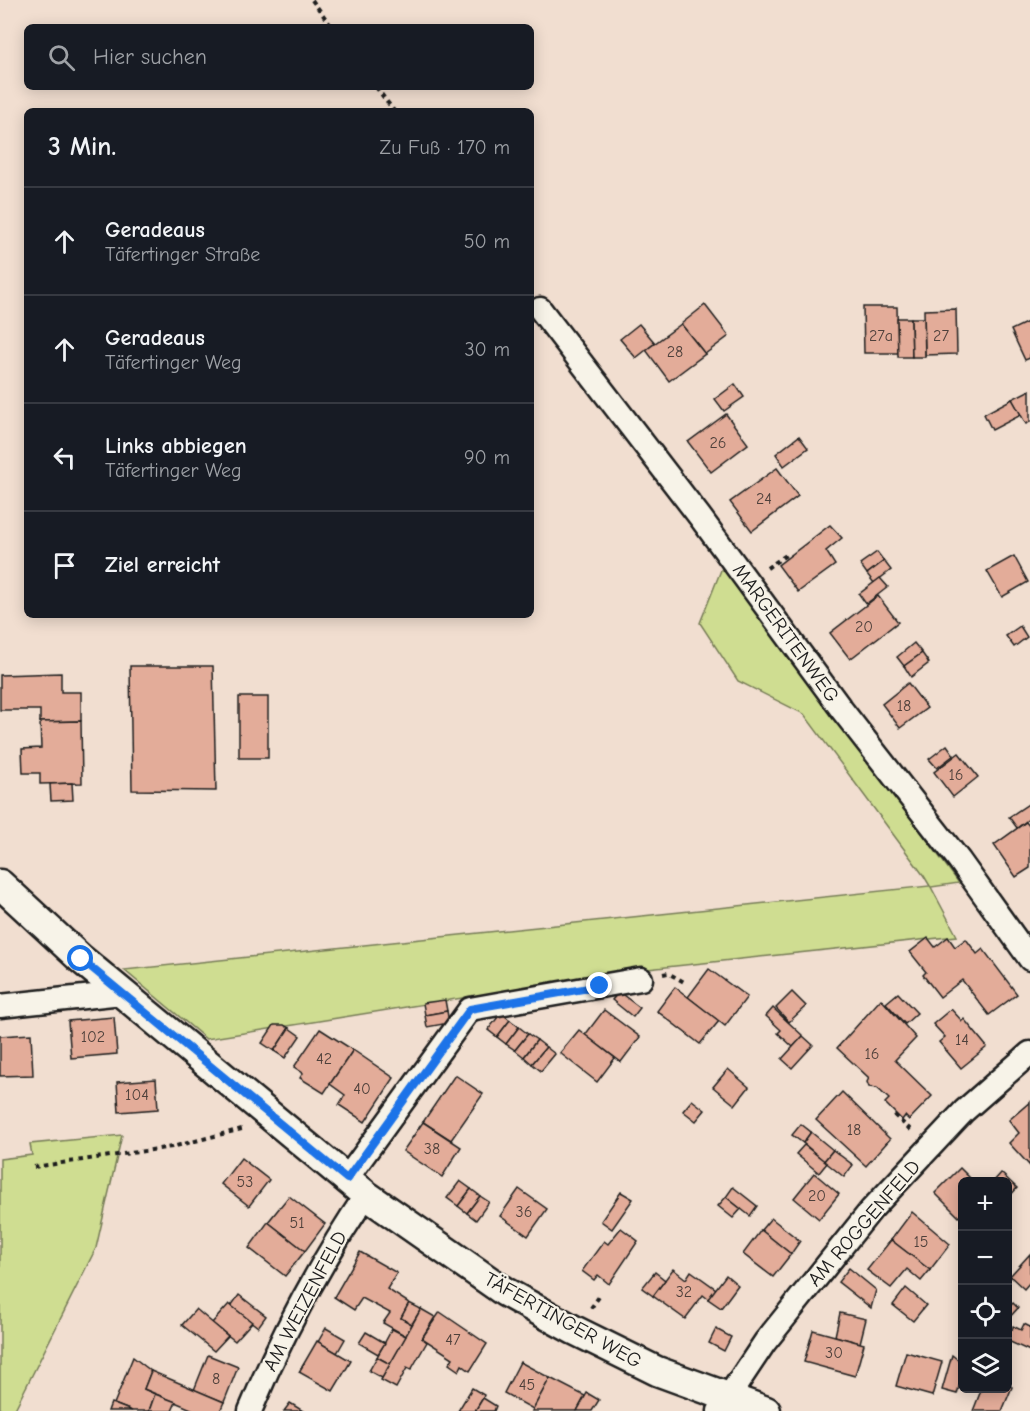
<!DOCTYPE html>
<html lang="de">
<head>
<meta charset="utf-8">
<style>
  :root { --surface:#171b24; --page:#20242c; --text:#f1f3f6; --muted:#9ea1a6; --line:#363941 }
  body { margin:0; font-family:"Comic Neue",sans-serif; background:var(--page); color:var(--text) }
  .controls { position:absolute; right:18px; bottom:18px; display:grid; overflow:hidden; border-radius:9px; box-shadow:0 3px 15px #0003 }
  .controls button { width:54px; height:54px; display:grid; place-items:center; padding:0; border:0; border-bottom:2px solid var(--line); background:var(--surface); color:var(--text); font:30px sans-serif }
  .stop { position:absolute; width:18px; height:18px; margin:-14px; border:4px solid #1a73e8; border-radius:50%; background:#fff }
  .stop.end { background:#1a73e8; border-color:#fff; box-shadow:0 2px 6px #0008 }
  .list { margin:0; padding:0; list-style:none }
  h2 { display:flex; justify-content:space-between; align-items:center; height:78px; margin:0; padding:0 24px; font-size:26px }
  h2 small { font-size:20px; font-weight:400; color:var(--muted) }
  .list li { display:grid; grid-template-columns:39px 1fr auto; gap:18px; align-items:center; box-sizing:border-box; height:108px; padding:0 24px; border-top:2px solid var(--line) }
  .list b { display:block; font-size:22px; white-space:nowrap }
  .list p { margin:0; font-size:20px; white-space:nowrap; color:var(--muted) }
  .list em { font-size:20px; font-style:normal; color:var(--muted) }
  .icon { flex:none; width:33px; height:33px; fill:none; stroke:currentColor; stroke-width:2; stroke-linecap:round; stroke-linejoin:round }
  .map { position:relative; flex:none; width:1030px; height:1411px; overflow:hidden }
  .search { position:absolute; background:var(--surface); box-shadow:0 3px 15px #0003; left:24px; top:24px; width:510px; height:66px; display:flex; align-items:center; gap:15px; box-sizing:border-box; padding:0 21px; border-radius:9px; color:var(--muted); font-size:22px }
  .panel { position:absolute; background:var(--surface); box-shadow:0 3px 15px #0003; left:24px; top:108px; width:510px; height:510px; border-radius:9px }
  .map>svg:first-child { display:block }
  .green { fill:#cfdd91; stroke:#767c56; stroke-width:1.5 }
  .building { fill:#e3ac99; stroke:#1c1c1c; stroke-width:1.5 }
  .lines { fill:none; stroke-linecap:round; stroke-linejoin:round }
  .minor-casing { stroke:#1c1c1c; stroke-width:27 }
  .tertiary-casing { stroke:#1c1c1c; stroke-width:33 }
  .path { stroke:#1c1c1c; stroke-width:4; stroke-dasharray:4.5 4.5; stroke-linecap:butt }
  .minor { stroke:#f7f3e8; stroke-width:22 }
  .tertiary { stroke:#f7f3e8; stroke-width:28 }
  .route { stroke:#1a73e8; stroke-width:8 }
  .labels { text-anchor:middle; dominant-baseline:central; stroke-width:4.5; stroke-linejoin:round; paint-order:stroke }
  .number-label { font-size:16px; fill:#4e403b }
  .street-label { font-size:20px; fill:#1c1c1c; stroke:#f7f3e8 }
</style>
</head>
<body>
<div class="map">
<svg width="1030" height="1411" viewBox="0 0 1030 1411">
  <rect width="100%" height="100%" fill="#f1ded0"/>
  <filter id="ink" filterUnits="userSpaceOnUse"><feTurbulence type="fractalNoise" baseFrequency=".0167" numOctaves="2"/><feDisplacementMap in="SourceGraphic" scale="12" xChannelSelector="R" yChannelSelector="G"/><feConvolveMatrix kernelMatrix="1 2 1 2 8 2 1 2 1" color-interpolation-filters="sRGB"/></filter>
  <g filter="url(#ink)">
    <!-- green -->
    <g class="green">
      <polygon points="723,565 959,883 931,887 957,936 638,970 206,1039 124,970 930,886 924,876 804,714 738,681 700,623"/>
      <polygon points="122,1135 96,1248 14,1411 0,1411 0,1159 32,1155 30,1144"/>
    </g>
    <!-- building -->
    <g class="building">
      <polygon points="705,305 729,336 705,354 681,324"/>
      <polygon points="863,307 897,307 898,353 864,353"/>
      <polygon points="956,309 957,354 925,355 924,310"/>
      <polygon points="897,318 911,318 912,357 898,357"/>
      <polygon points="911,318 924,318 925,357 912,357"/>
      <polygon points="1030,321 1030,358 1025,360 1011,330"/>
      <polygon points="639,324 655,343 636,358 620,339"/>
      <polygon points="681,324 705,354 669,381 646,350"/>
      <polygon points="735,384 744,397 724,411 715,399"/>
      <polygon points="1030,390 1030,422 1026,424 1012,399"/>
      <polygon points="1012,399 1021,415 992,430 984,414"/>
      <polygon points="726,414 748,444 711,472 688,442"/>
      <polygon points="799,436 808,448 784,466 776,454"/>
      <polygon points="777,468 798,496 752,531 730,502"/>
      <polygon points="830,525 842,538 826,551 835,565 798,592 778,565"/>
      <polygon points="877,552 884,561 867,574 860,564"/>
      <polygon points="1014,556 1028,582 1002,597 987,571"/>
      <polygon points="884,561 891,570 874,583 867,574"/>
      <polygon points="880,578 888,587 866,604 859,594"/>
      <polygon points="878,596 898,622 850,659 830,633"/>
      <polygon points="1020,626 1027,637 1014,647 1006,636"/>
      <polygon points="914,643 922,653 904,666 897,657"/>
      <polygon points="922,653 929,663 911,677 904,666"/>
      <polygon points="130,666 213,666 216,791 132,790"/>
      <polygon points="61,673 61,692 81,692 81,721 40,722 40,710 0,710 0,675"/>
      <polygon points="908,683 927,708 900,728 882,704"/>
      <rect x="239" y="697" width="29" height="61"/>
      <polygon points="81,721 82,783 40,784 40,773 23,773 22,749 41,748 40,722"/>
      <polygon points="947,745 954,755 937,768 929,759"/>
      <polygon points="959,753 978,777 953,797 934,772"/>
      <polygon points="72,783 73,800 51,801 50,784"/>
      <polygon points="1030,803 1030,818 1017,828 1009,817"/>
      <polygon points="1026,822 1030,827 1030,868 1016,877 994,845"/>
      <polygon points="948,937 955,947 966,939 977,954 983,949 1017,994 989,1015 962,980 940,997 923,975 926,972 910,952 928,938 935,947"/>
      <polygon points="709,969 747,997 725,1026 688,997"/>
      <polygon points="675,987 719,1021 700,1044 657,1011"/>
      <polygon points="619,992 640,1008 633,1017 612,1000"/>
      <polygon points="792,992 806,1006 789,1022 776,1008"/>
      <polygon points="898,993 917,1013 905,1024 886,1003"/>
      <polygon points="881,999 916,1038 895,1060 932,1096 909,1120 905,1116 902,1120 885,1103 889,1099 877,1088 869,1087 867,1082 869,1078 837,1048"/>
      <polygon points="445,1000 447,1011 425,1015 423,1003"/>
      <polygon points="773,1008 803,1036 793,1047 778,1033 781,1030 766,1016"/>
      <polygon points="951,1009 962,1021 964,1019 987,1047 961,1068 939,1042 945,1037 933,1024"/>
      <polygon points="604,1010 640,1037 621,1062 585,1035"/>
      <polygon points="447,1011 449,1023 427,1027 425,1015"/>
      <polygon points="501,1013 510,1020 497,1037 488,1030"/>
      <polygon points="114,1017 117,1054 71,1058 68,1021"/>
      <polygon points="510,1020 519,1027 506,1044 497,1037"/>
      <polygon points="274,1025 284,1025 289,1028 274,1051 262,1043"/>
      <polygon points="519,1027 528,1034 515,1050 506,1044"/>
      <polygon points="289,1028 300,1036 285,1058 274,1051"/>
      <polygon points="320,1029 353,1050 324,1093 300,1078 303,1073 294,1067"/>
      <polygon points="579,1030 615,1058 597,1082 560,1053"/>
      <polygon points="31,1034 33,1075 0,1076 0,1036"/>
      <polygon points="528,1034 537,1040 524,1057 515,1050"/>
      <polygon points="803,1036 813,1045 792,1068 782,1059"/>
      <polygon points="537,1040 546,1047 532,1064 524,1057"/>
      <polygon points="546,1047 555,1054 541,1071 532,1064"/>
      <polygon points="353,1050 394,1078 365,1122 339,1105 345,1095 330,1084"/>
      <polygon points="728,1069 749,1087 735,1105 713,1087"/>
      <polygon points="455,1075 483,1094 451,1140 423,1122"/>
      <polygon points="156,1079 158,1109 119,1112 117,1082"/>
      <polygon points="842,1092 890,1139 866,1166 816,1120"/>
      <polygon points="692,1100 705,1110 696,1121 683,1111"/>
      <polygon points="1030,1102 1030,1166 1009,1143 1019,1133 1009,1120"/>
      <polygon points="423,1122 461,1147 442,1177 403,1151"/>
      <polygon points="801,1124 811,1132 803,1143 792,1135"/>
      <polygon points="811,1132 833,1150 824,1161 803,1143"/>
      <polygon points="804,1145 827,1163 819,1173 796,1154"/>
      <polygon points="833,1150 853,1165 844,1177 824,1161"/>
      <polygon points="241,1158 269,1180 249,1206 221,1184"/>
      <polygon points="960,1168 974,1182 962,1182 962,1214 959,1217 935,1193"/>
      <polygon points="814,1173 839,1194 819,1219 794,1198"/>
      <polygon points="1001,1173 1017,1188 1008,1198 1008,1182 993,1182"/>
      <polygon points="460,1181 471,1189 458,1206 447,1198"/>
      <polygon points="733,1187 757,1206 750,1216 726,1197"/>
      <polygon points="471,1189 480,1196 467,1213 458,1206"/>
      <polygon points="519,1189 547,1209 528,1236 500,1216"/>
      <polygon points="621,1192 633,1199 612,1229 601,1221"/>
      <polygon points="289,1196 325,1224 305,1251 268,1222"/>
      <polygon points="480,1196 489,1202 476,1220 467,1213"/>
      <polygon points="726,1197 741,1209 733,1218 718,1206"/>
      <polygon points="912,1212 950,1244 930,1270 891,1240"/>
      <polygon points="771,1218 800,1241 791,1254 761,1230"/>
      <polygon points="268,1222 305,1251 285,1276 249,1248"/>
      <polygon points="621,1228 638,1241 609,1284 598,1275 594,1280 582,1271 604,1241 608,1244"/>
      <polygon points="761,1230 791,1254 773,1277 743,1254"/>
      <polygon points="891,1240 930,1270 921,1281 907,1269 891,1288 867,1270"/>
      <polygon points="360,1252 397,1273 387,1289 409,1303 401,1318 412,1324 406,1336 383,1323 390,1313 362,1298 354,1310 334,1297"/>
      <polygon points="1030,1254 1030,1282 1024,1289 1010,1276"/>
      <polygon points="849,1268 876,1290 871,1308 838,1282"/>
      <polygon points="673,1269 686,1279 691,1271 716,1289 708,1299 703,1295 685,1319 653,1296"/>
      <polygon points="655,1272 665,1280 653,1296 642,1288"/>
      <polygon points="726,1275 738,1285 721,1308 708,1299"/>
      <polygon points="906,1288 926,1305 913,1321 893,1305"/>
      <polygon points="239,1295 266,1316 258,1327 231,1306"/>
      <polygon points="1008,1302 1011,1305 1013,1303 1018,1308 1008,1319"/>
      <polygon points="409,1303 421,1309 412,1324 401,1318"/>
      <polygon points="229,1304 252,1322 235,1341 212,1323"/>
      <polygon points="196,1309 228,1336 214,1351 182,1325"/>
      <polygon points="421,1309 435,1317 422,1338 427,1342 411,1370 407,1368 396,1388 381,1380"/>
      <polygon points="440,1312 487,1344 470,1371 462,1365 459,1371 449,1364 453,1358 422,1338"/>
      <polygon points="840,1313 866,1319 860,1343 835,1336"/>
      <polygon points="1024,1324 1030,1327 1030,1351 1008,1341 1009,1329 1012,1330 1013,1326 1021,1330"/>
      <polygon points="326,1328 345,1339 337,1353 318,1342"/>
      <polygon points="392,1329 406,1336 390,1364 377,1357"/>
      <polygon points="716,1329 731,1337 724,1351 709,1343"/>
      <polygon points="813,1330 864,1344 855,1376 804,1362"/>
      <polygon points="366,1332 385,1343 378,1354 359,1343"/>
      <polygon points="317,1341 351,1361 333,1391 299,1372"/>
      <polygon points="906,1352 942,1362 932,1396 896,1386"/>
      <polygon points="208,1355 238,1367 224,1402 194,1390"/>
      <polygon points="952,1355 962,1363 962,1376 957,1394 942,1390"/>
      <polygon points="133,1357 151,1371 144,1389 155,1394 149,1411 132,1411 114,1404"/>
      <polygon points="377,1357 390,1364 382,1378 369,1371"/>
      <polygon points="520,1362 550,1378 533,1409 504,1393"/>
      <polygon points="151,1371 224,1402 220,1411 196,1411 144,1389"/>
      <polygon points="550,1378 585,1396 577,1411 532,1411"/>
      <polygon points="1008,1385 1012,1387 1002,1411 973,1411 982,1388 1008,1388"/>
      <polygon points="472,1388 484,1395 483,1398 475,1411 458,1411"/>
      <polygon points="587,1393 599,1400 592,1411 577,1411"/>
      <polygon points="155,1394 176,1402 172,1411 149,1411"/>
      <polygon points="483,1398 496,1406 494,1411 475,1411"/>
      <polygon points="111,1403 114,1404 132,1411 108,1411"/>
      <polygon points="290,1403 303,1411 284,1411"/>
    </g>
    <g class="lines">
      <!-- minor casing -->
      <g class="minor-casing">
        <g id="minor">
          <polyline points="540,309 700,517 842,710 959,860 1030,959"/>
          <polyline points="0,1006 122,993"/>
          <polyline points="347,1178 470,1009 641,979"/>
          <path d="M 250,1411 C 281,1336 321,1262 366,1195"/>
          <polyline points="719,1411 765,1342 871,1210 964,1111 1030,1053"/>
        </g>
      </g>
      <!-- tertiary casing -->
      <g class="tertiary-casing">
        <polyline id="tertiary" points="0,884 81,959 366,1195 505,1292 574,1330 657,1371 766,1411"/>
      </g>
      <!-- path -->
      <g class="path">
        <polyline points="312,0 332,27"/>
        <polyline points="376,87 394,111"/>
        <polyline points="767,568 786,555"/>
        <polyline points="663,974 668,973 684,982"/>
        <polyline points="894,1115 913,1132"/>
        <polyline points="34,1167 172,1147 242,1129"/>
        <polyline points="591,1308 601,1294"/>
      </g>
      <!-- minor -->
      <use href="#minor" class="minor"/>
      <!-- tertiary -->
      <use href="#tertiary" class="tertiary"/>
    </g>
  </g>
  <g class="lines" filter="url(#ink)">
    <!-- route -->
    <polyline class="route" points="81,959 347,1179 470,1009 600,986"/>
  </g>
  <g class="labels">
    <!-- number labels -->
    <g class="number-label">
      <text x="881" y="336">27a</text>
      <text x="941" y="336">27</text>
      <text x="675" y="352">28</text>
      <text x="718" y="443">26</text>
      <text x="764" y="499">24</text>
      <text x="864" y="627">20</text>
      <text x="904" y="706">18</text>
      <text x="956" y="775">16</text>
      <text x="93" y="1037">102</text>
      <text x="962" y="1040">14</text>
      <text x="872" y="1054">16</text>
      <text x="324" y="1059">42</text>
      <text x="362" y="1089">40</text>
      <text x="137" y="1095">104</text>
      <text x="854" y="1130">18</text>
      <text x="432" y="1149">38</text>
      <text x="245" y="1182">53</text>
      <text x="817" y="1196">20</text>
      <text x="524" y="1212">36</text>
      <text x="297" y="1223">51</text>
      <text x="921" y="1242">15</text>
      <text x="684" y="1292">32</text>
      <text x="453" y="1340">47</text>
      <text x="834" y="1353">30</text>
      <text x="216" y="1379">8</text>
      <text x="527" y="1385">45</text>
    </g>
    <!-- street labels -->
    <g class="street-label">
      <text transform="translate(786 633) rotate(54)">MARGERITENWEG</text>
      <text transform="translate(864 1223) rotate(-49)">AM ROGGENFELD</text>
      <text transform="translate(305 1301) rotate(-62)">AM WEIZENFELD</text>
      <text transform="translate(563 1320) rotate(29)">TÄFERTINGER WEG</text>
    </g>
  </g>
</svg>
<div class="controls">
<button>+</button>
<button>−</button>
<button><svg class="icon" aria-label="locate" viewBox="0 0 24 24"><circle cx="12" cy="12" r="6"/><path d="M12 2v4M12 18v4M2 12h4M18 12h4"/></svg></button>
<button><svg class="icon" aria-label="layers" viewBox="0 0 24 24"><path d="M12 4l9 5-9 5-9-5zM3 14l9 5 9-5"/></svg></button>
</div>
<div class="stop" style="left:81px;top:959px"></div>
<div class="stop end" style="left:600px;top:986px"></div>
<div class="search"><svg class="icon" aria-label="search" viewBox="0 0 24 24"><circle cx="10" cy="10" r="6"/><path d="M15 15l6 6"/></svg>Hier suchen</div>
<section class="panel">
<h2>3 Min.<small>Zu Fuß · 170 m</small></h2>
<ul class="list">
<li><svg class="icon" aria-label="ahead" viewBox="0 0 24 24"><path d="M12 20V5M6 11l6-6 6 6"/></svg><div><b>Geradeaus</b><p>Täfertinger Straße</p></div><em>50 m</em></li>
<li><svg class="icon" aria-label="ahead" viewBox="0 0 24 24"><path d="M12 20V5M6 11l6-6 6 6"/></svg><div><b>Geradeaus</b><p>Täfertinger Weg</p></div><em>30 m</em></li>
<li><svg class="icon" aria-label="left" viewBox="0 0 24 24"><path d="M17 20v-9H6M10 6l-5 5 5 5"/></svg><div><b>Links abbiegen</b><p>Täfertinger Weg</p></div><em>90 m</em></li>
<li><svg class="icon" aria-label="arrive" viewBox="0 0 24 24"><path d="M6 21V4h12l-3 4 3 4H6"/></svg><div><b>Ziel erreicht</b></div></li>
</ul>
</section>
</div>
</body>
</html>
